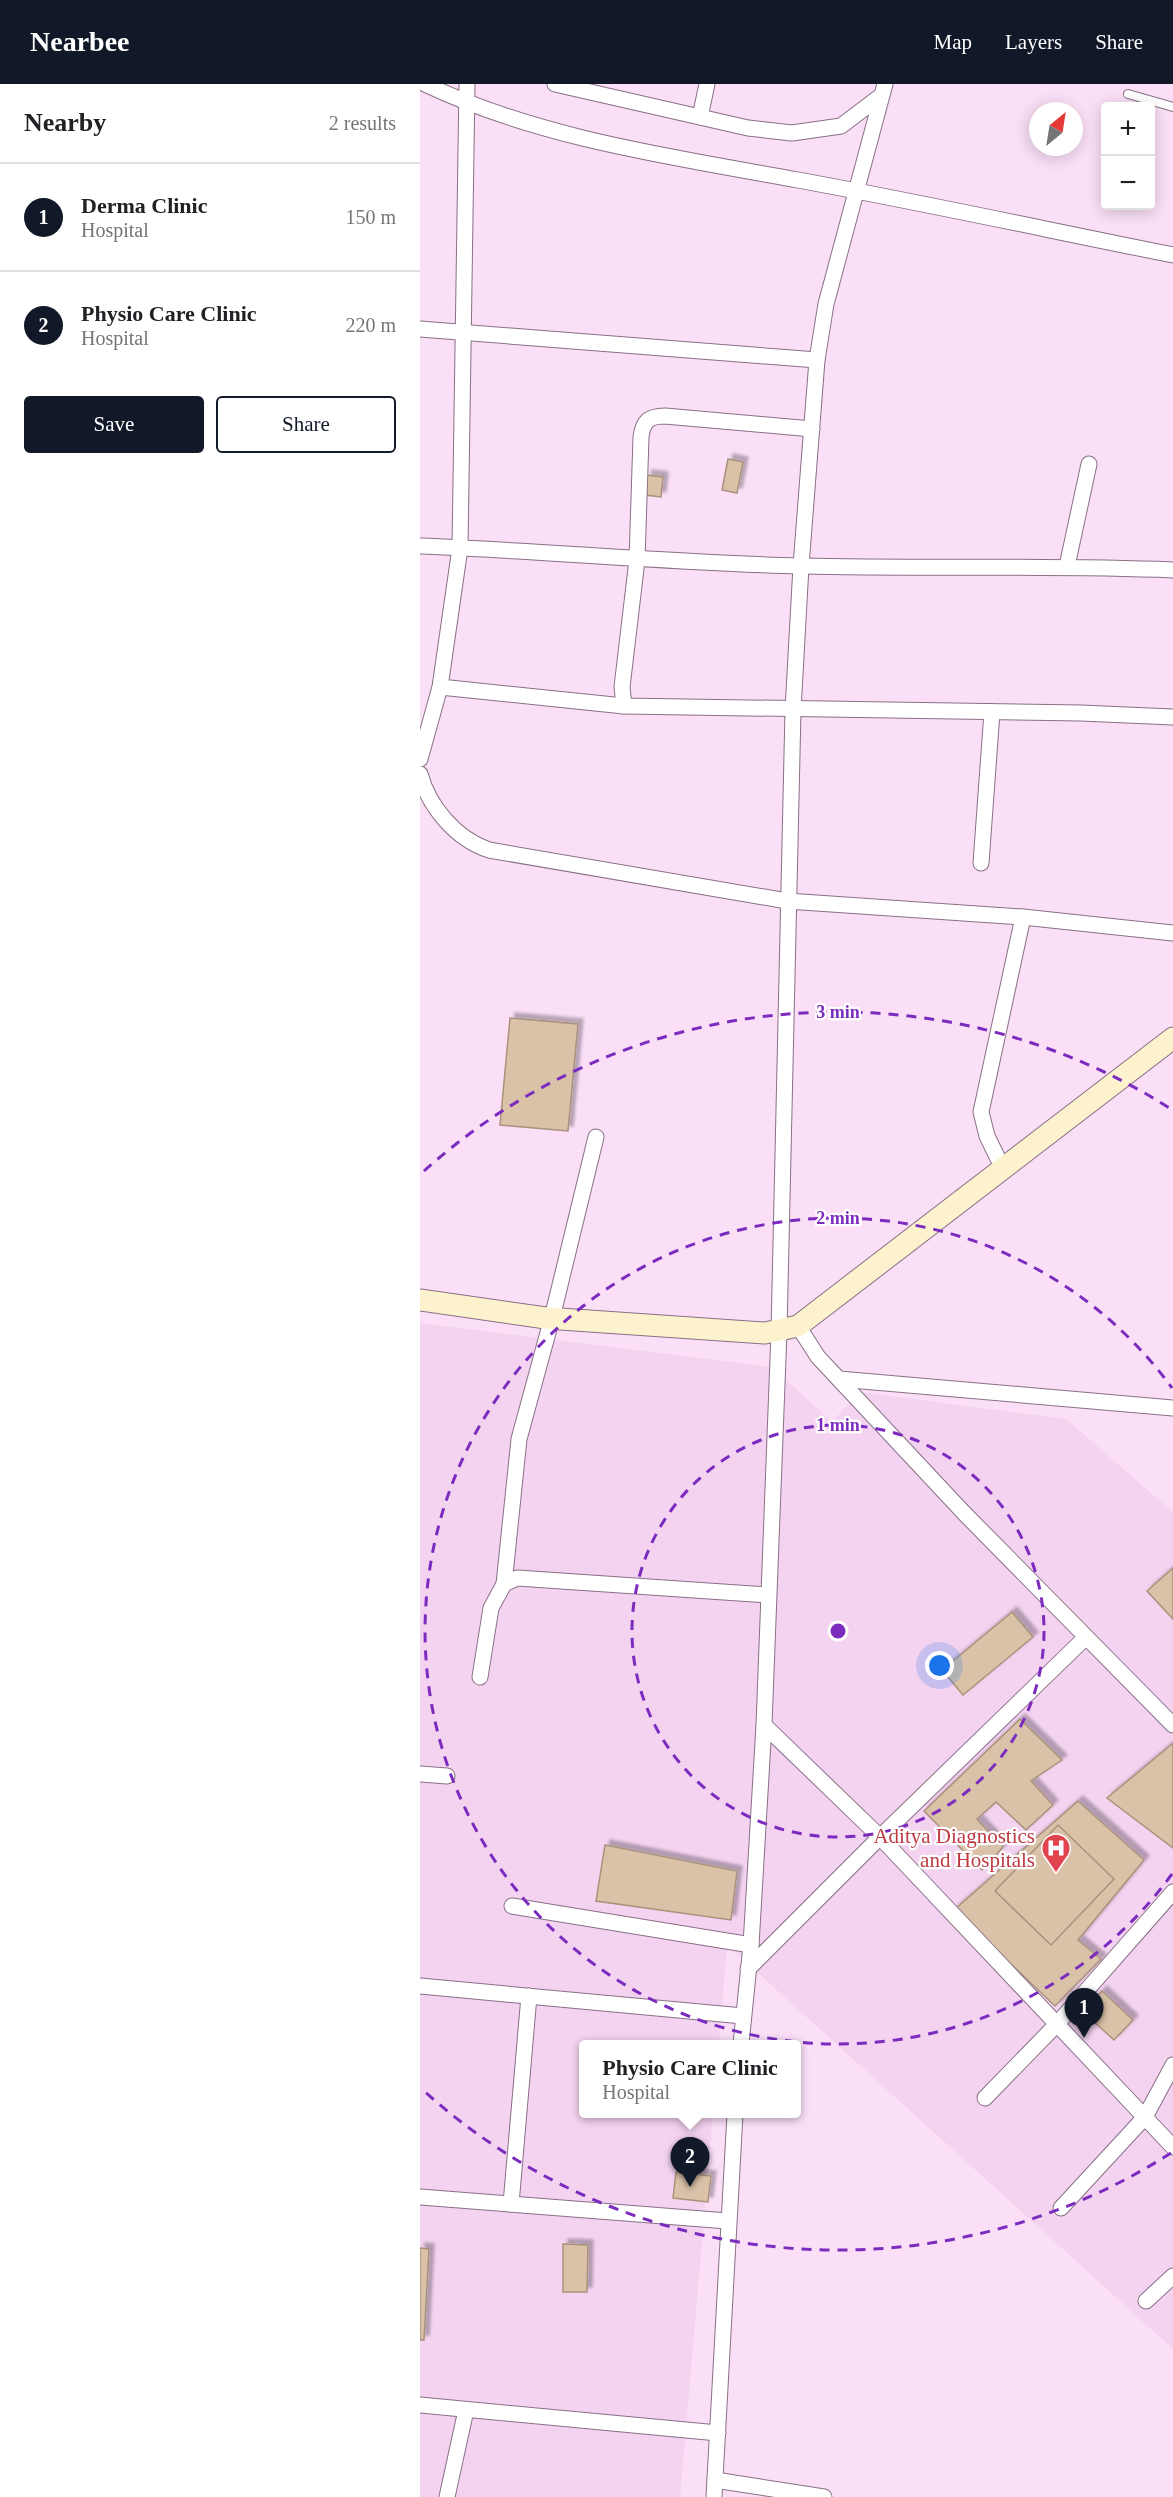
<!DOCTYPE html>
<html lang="en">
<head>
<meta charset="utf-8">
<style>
  :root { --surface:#fff; --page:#f6f6f6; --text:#202124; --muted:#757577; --line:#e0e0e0; --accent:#111827 }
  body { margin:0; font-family:Georgia,serif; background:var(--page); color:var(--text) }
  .controls { position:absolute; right:18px; top:18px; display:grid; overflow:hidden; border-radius:6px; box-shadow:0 3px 15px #0003 }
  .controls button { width:54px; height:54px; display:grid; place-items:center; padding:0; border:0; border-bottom:2px solid var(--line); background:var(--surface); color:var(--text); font:30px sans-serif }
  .compass { position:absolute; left:609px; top:18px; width:54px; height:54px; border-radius:50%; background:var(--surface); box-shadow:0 3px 15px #0003; rotate:30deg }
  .you { position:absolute; left:520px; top:1582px; width:21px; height:21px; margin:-15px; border:4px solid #fff; border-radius:50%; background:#1a73e8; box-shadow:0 0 0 9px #1a73e833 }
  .badge { display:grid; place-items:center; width:39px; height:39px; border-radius:50%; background:var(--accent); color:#fff; font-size:20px; font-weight:700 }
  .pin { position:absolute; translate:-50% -50px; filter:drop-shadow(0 2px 3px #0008) }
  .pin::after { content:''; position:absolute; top:32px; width:21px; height:18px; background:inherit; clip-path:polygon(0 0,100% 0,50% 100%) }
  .popup { position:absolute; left:159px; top:1956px; width:222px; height:78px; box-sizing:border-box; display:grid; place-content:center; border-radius:6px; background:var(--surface); filter:drop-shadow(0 2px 4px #0005); font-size:20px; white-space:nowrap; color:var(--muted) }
  .popup b { font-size:22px; color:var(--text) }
  .popup::after { content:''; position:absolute; left:50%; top:100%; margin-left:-12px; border:12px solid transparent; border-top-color:var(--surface) }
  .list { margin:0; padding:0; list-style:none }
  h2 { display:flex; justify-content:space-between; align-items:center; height:78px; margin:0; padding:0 24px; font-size:26px }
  h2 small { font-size:20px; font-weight:400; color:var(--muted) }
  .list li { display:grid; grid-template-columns:39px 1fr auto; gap:18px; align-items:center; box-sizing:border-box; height:108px; padding:0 24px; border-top:2px solid var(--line) }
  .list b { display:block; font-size:22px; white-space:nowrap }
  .list p { margin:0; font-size:20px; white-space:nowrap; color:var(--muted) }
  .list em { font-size:20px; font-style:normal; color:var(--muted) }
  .actions { display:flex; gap:12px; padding:18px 24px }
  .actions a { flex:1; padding:14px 0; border:2px solid var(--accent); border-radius:6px; text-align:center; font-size:21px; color:var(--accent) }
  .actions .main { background:var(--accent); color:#fff }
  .map { position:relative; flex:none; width:753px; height:2413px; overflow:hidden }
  header { display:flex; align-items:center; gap:36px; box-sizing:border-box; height:84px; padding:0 30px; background:var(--accent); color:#fff }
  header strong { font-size:28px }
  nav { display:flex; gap:33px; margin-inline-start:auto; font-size:21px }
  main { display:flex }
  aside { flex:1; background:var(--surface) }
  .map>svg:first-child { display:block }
  .built { fill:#f4d3f1 }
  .building { fill:#dac2a9; stroke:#a9927a; stroke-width:1.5; filter:url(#shadow) }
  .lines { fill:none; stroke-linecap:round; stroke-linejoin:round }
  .service-casing { stroke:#887086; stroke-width:10 }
  .minor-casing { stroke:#887086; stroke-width:17 }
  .secondary-casing { stroke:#887086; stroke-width:23 }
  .service { stroke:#fff; stroke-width:8 }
  .minor { stroke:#fff; stroke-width:15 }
  .secondary { stroke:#fdf2ce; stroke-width:21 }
  .ring { fill:none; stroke:#7b2cbf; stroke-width:3; stroke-dasharray:10 8 }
  .labels { text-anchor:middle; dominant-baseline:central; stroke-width:4.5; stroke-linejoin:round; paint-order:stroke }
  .health-label { font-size:21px; fill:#be3a42; stroke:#fff; text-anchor:end }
  .centre { fill:#7b2cbf; stroke:#fff; stroke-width:3 }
  .ring-label { font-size:18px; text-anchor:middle; font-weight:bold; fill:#7b2cbf; stroke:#fff; stroke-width:4.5; stroke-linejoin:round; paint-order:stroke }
</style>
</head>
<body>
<header>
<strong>Nearbee</strong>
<nav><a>Map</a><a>Layers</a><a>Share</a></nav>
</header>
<main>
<aside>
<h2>Nearby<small>2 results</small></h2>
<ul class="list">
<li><span class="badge">1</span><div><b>Derma Clinic</b><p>Hospital</p></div><em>150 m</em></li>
<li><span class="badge">2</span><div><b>Physio Care Clinic</b><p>Hospital</p></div><em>220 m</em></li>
</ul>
<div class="actions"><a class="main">Save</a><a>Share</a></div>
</aside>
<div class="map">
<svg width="753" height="2413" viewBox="0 0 753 2413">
  <defs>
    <filter id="shadow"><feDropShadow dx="5" dy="-5" stdDeviation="1.5" flood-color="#0004"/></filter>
  </defs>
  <rect width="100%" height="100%" fill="#fadff7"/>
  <!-- built -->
  <polygon class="built" points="0,1239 352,1283 412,1338 440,1308 646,1335 753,1428 753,2265 307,1861 299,1960 164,1960 164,2030 293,2030 260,2413 0,2413"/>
  <!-- building -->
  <g class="building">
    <polygon points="308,375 323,378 317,409 302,406"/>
    <polygon points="227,391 243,393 241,413 225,411"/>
    <polygon points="90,934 158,940 148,1047 80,1041"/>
    <polygon points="753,1484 753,1535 727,1507"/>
    <polygon points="592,1528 613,1553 543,1611 522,1586"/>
    <polygon points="600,1635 642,1676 611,1697 633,1721 606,1746 576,1718 557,1735 583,1763 562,1786 504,1727"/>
    <polygon points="752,1660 753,1661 753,1764 687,1714"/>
    <polygon points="658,1717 724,1776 658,1856 681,1875 635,1922 534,1826"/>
    <polygon points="638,1741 694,1795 631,1861 575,1807"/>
    <polygon points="185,1761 317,1787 311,1836 176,1817"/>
    <polygon points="682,1907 713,1936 694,1956 663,1928"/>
    <polygon points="256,2088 291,2092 288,2118 253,2114"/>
    <polygon points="143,2160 168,2161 167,2208 143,2208"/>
    <polygon points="0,2164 9,2165 4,2256 0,2256"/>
  </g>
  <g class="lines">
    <!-- service casing -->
    <g class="service-casing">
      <polyline id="service" points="708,10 753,23"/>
    </g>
    <!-- minor casing -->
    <g class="minor-casing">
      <g id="minor">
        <path d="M 5,0 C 121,55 253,73 378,96 C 504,119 628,146 753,171"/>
        <polyline points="135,0 328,44 372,49 421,42 462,11"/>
        <polyline points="280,33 287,0"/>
        <polyline points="0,245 397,276"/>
        <path d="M 0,462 C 127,467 254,479 381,482 C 505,485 629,481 753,486"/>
        <polyline points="647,482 669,380"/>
        <polyline points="20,603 204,622 661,629 753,633"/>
        <path d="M 204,622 L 202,603 L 217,476 L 221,353 C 223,337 229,332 245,332 L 392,345"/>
        <polyline points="0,675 20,603 40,464 47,0"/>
        <path d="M 0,690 C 9,723 36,755 69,766 L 367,817 L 603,833 L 753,849"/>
        <polyline points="561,779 572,628"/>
        <polyline points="583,1085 567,1052 561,1028 603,833"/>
        <polyline points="378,1242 398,1273 544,1429 753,1641"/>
        <polyline points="419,1295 753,1324"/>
        <polyline points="84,1500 99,1355 132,1234 176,1053"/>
        <polyline points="60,1593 71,1524 84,1500 97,1494 348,1511"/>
        <polyline points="344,1641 460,1753 753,2063"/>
        <polyline points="0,1690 27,1692"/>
        <polyline points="92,1822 331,1861"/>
        <polyline points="328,1885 460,1753 665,1554"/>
        <polyline points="0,1902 323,1932"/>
        <polyline points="321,1960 331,1861 344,1641 359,1248 373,626 381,482 397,276 406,220 465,0"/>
        <polyline points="565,2014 637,1940 753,1808"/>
        <polyline points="0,2113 308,2137"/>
        <polyline points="91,2120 109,1912"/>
        <polyline points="641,2124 725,2033 753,1981"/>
        <polyline points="726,2217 753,2192"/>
        <polyline points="0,2321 298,2349"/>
        <polyline points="295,2396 404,2413"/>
        <polyline points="27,2413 46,2326"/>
        <polyline points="294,2413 315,2030"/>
      </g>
    </g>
    <!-- secondary casing -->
    <g class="secondary-casing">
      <polyline id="secondary" points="0,1216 126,1234 345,1249 378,1242 753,954"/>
    </g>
    <!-- service -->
    <use href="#service" class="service"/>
    <!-- minor -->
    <use href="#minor" class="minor"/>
    <!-- secondary -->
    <use href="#secondary" class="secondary"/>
  </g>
  <!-- distance rings -->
  <g class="ring">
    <circle cx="418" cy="1547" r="206"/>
    <path d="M752 1790A413 413 0 1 1 752 1304"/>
    <path d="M751 2069A619 619 0 0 1 4 2007M4 1087A619 619 0 0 1 751 1025"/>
  </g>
  <!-- icons -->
  <defs>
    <g id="hospital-pin" transform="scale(1.5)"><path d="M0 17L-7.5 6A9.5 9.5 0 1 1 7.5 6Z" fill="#e0444e" stroke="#fff"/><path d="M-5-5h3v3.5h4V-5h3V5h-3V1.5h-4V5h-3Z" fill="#fff"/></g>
  </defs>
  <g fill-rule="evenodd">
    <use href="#hospital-pin" x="636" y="1764"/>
  </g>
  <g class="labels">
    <!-- health labels -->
    <g class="health-label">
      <text x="615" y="1752">Aditya Diagnostics<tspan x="615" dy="24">and Hospitals</tspan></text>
    </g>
  </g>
  <circle cx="418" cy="1547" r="9" class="centre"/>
  <g class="ring-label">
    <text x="418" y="934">3 min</text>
    <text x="418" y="1140">2 min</text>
    <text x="418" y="1347">1 min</text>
  </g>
</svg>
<div class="controls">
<button>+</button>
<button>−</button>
</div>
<svg class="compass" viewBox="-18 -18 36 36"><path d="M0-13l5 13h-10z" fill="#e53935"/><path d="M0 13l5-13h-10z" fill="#757577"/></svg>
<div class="you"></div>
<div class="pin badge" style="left:664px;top:1954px">1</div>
<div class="pin badge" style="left:270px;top:2103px">2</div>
<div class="popup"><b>Physio Care Clinic</b>Hospital</div>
</div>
</main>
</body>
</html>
